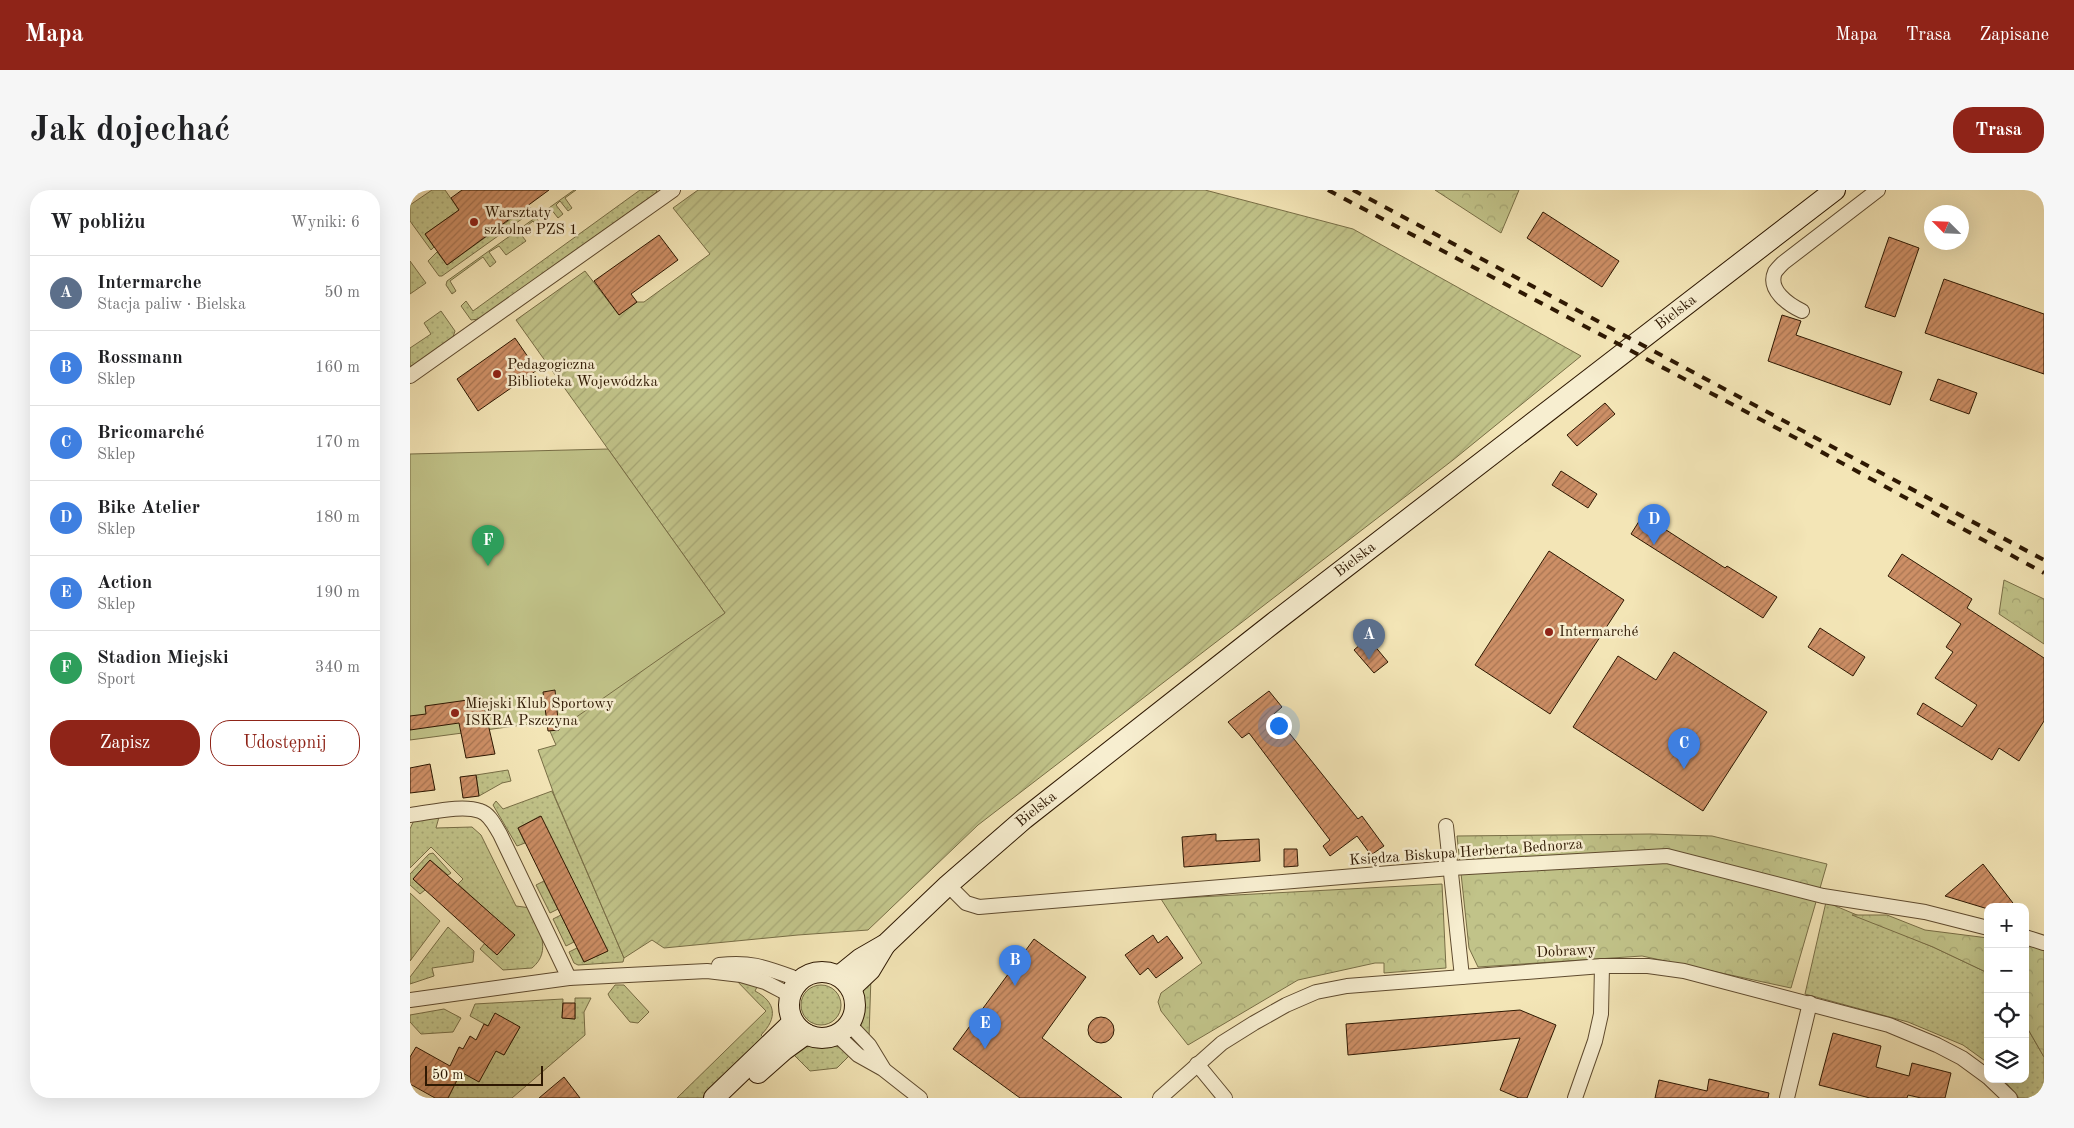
<!DOCTYPE html>
<html lang="pl">
<head>
<meta charset="utf-8">
<style>
  :root { --surface:#fff; --page:#f6f6f6; --text:#202124; --muted:#757577; --line:#e0e0e0; --accent:#8f2418 }
  body { margin:0; font-family:"Old Standard TT",serif; background:var(--page); color:var(--text) }
  .controls { position:absolute; right:15px; bottom:15px; display:grid; overflow:hidden; border-radius:10px; box-shadow:0 5px 20px #0002 }
  .controls button { width:45px; height:45px; display:grid; place-items:center; padding:0; border:0; border-bottom:1px solid var(--line); background:var(--surface); color:var(--text); font:25px sans-serif }
  .compass { position:absolute; left:1514px; top:15px; width:45px; height:45px; border-radius:50%; background:var(--surface); box-shadow:0 5px 20px #0002; rotate:294deg }
  .scale { position:absolute; left:15px; bottom:12px; width:118px; box-sizing:border-box; padding-left:5px; border:2px solid #2e1802; border-top:0; font-size:14px; line-height:18px; white-space:nowrap; color:#2e1802; -webkit-text-stroke:4px #f7eed0; paint-order:stroke }
  .you { position:absolute; left:868px; top:535px; width:18px; height:18px; margin:-12px; border:4px solid #fff; border-radius:50%; background:#1a73e8; box-shadow:0 0 0 8px #1a73e833 }
  .badge { display:grid; place-items:center; width:32px; height:32px; border-radius:50%; background:var(--accent); color:#fff; font-size:16px; font-weight:700 }
  .pin { position:absolute; translate:-50% -41px; filter:drop-shadow(0 1px 2px #0008) }
  .pin::after { content:''; position:absolute; top:26px; width:18px; height:15px; background:inherit; clip-path:polygon(0 0,100% 0,50% 100%) }
  .list { margin:0; padding:0; list-style:none }
  h2 { display:flex; justify-content:space-between; align-items:center; height:65px; margin:0; padding:0 20px; font-size:21px }
  h2 small { font-size:16px; font-weight:400; color:var(--muted) }
  .list li { display:grid; grid-template-columns:32px 1fr auto; gap:15px; align-items:center; box-sizing:border-box; height:75px; padding:0 20px; border-top:1px solid var(--line) }
  .list b { display:block; font-size:19px; white-space:nowrap }
  .list p { margin:0; font-size:16px; white-space:nowrap; color:var(--muted) }
  .list em { font-size:16px; font-style:normal; color:var(--muted) }
  .actions { display:flex; gap:10px; padding:15px 20px }
  .actions a { flex:1; padding:11px 0; border:1px solid var(--accent); border-radius:20px; text-align:center; font-size:18px; color:var(--accent) }
  .actions .main { background:var(--accent); color:#fff }
  .icon { flex:none; width:28px; height:28px; fill:none; stroke:currentColor; stroke-width:2; stroke-linecap:round; stroke-linejoin:round }
  .map { position:relative; flex:none; width:1634px; height:908px; overflow:hidden; border-radius:20px }
  header { display:flex; align-items:center; gap:30px; box-sizing:border-box; height:70px; padding:0 25px; background:var(--accent); color:#fff }
  header strong { font-size:24px }
  nav { display:flex; gap:28px; margin-inline-start:auto; font-size:18px }
  .intro { display:flex; align-items:center; justify-content:space-between; box-sizing:border-box; height:120px; padding:0 30px }
  h1 { margin:0; font-size:35px }
  .button { padding:12px 22px; border-radius:20px; background:var(--accent); color:#fff; font-size:18px; font-weight:700 }
  main { display:flex; gap:30px; padding:0 30px }
  aside { flex:1; background:var(--surface); border-radius:20px; box-shadow:0 5px 20px #0002 }
  .map>svg:first-child { display:block }
  .grass { fill:url(#grass-dots); stroke:#786e46 }
  .forest { fill:url(#forest-crowns); stroke:#786e46 }
  .garden { fill:url(#garden-furrows); stroke:#786e46 }
  .pitch { fill:#c1c389; stroke:#786e46 }
  .building { fill:url(#building-hatch); stroke:#2e1802 }
  .lines { fill:none; stroke-linecap:round; stroke-linejoin:round }
  .minor-casing { stroke:#5f4b2f; stroke-width:16 }
  .secondary-casing { stroke:#2e1802; stroke-width:22 }
  .minor { stroke:#f7eed0; stroke-width:14 }
  .secondary { stroke:#f7eed0; stroke-width:20 }
  .rail { stroke:#2e1802; stroke-width:4; stroke-dasharray:9 9; stroke-linecap:butt }
  .poi-dot { fill:#8f2418; stroke:#f7eed0; stroke-width:2 }
  .labels { text-anchor:middle; dominant-baseline:central; stroke-width:5; stroke-linejoin:round; paint-order:stroke }
  .poi-label { font-size:15px; fill:#2e1802; stroke:#f7eed0; text-anchor:start }
  .street-label { font-size:15px; fill:#2e1802; stroke:#f7eed0 }
</style>
</head>
<body>
<header>
<strong>Mapa</strong>
<nav><a>Mapa</a><a>Trasa</a><a>Zapisane</a></nav>
</header>
<div class="intro"><h1>Jak dojechać</h1><a class="button">Trasa</a></div>
<main>
<aside>
<h2>W pobliżu<small>Wyniki: 6</small></h2>
<ul class="list">
<li><span class="badge" style="background:#5c6f8a">A</span><div><b>Intermarche</b><p>Stacja paliw · Bielska</p></div><em>50 m</em></li>
<li><span class="badge" style="background:#3f7fe0">B</span><div><b>Rossmann</b><p>Sklep</p></div><em>160 m</em></li>
<li><span class="badge" style="background:#3f7fe0">C</span><div><b>Bricomarché</b><p>Sklep</p></div><em>170 m</em></li>
<li><span class="badge" style="background:#3f7fe0">D</span><div><b>Bike Atelier</b><p>Sklep</p></div><em>180 m</em></li>
<li><span class="badge" style="background:#3f7fe0">E</span><div><b>Action</b><p>Sklep</p></div><em>190 m</em></li>
<li><span class="badge" style="background:#2e9e5b">F</span><div><b>Stadion Miejski</b><p>Sport</p></div><em>340 m</em></li>
</ul>
<div class="actions"><a class="main">Zapisz</a><a>Udostępnij</a></div>
</aside>
<div class="map">
<svg width="1634" height="908" viewBox="0 0 1634 908">
  <defs>
    <pattern id="grass-dots" width="8" height="8" patternUnits="userSpaceOnUse" patternTransform="scale(1.25)"><rect width="8" height="8" fill="#c1c389"/><path d="M2 2h.1M6 6h.1" fill="none" stroke="#a6a775" stroke-width="1.8" stroke-linecap="round"/></pattern>
    <pattern id="forest-crowns" width="20" height="18" patternUnits="userSpaceOnUse" patternTransform="scale(1.25)"><rect width="20" height="18" fill="#c1c389"/><path d="M2 6a3 3 0 1 1 6 0M12 15a3 3 0 1 1 6 0" fill="none" stroke="#a6a775"/></pattern>
    <pattern id="garden-furrows" width="10" height="10" patternUnits="userSpaceOnUse" patternTransform="scale(1.25)"><rect width="10" height="10" fill="#c1c389"/><path d="M-1 1l2-2M0 10L10 0M9 11l2-2" fill="none" stroke="#a6a775"/></pattern>
    <pattern id="building-hatch" width="6" height="6" patternUnits="userSpaceOnUse" patternTransform="scale(1.25)"><rect width="6" height="6" fill="#cd8f66"/><path d="M-1 1l2-2M0 6l6-6M5 7l2-2" fill="none" stroke="#a77452"/></pattern>
  </defs>
  <rect width="100%" height="100%" fill="#f3e5b6"/>
  <filter id="stains"><feTurbulence type="fractalNoise" baseFrequency=".004" numOctaves="4"/><feColorMatrix values="0 0 0 0 .2 0 0 0 0 .09 0 0 0 0 .02 0 0 0 .5 -.17"/></filter>
  <radialGradient id="worn" r=".72"><stop offset=".6" stop-color="#630" stop-opacity="0"/><stop offset="1" stop-color="#630" stop-opacity=".3"/></radialGradient>
  <!-- grass -->
  <g class="grass">
    <polygon points="22,0 35,0 49,20 15,44 24,57 21,60 0,31 0,15"/>
    <polygon points="164,0 166,0 155,8 162,18 158,21 150,11 146,15 153,24 148,28 141,19 127,29 134,39 131,41 123,31 109,42 116,51 96,65 89,56 79,62 86,72 80,77 73,67 40,91 46,101 42,104 36,95 37,91"/>
    <polygon points="230,0 247,0 246,3 69,129 61,130 51,116 56,111 63,121"/>
    <polygon points="119,16 123,21 32,86 29,86 18,71 27,62 37,75"/>
    <polygon points="0,71 16,93 0,104"/>
    <polygon points="31,121 45,141 43,147 2,176 0,175 0,158 21,144 14,133"/>
    <polygon points="98,580 101,591 92,593 69,606 66,585"/>
    <polygon points="142,601 214,768 213,772 168,775 164,773 159,762 167,758 174,772 197,761 130,626 108,638 115,653 107,656 83,615 86,611 93,619"/>
    <path d="M 29,627 L 26,638 L 62,637 L 71,645 L 106,716 L 121,718 C 128,737 143,761 122,778 L 93,780 L 70,759 L 75,753 L 87,765 L 104,745 L 48,694 L 53,689 L 21,657 L 0,678 L 0,639 L 4,630 Z"/>
    <polygon points="23,663 41,683 38,685 20,670 3,689 15,700 10,704 0,695 0,684 19,664"/>
    <polygon points="134,691 148,719 140,723 126,695"/>
    <polygon points="0,703 30,731 0,771 1,769"/>
    <polygon points="1416,712 1523,757 1578,783 1578,873 1553,855 1498,832 1395,804"/>
    <polygon points="151,725 164,752 156,756 143,729"/>
    <polygon points="38,737 64,761 63,772 22,778 24,786 0,794 0,787"/>
    <polygon points="461,786 459,847 453,841 449,829 453,797"/>
    <path d="M 324,788 L 348,795 L 345,801 C 366,812 368,828 351,845 L 356,850 L 299,908 L 267,908 L 356,821 Z"/>
    <polygon points="205,795 214,795 239,822 228,833 220,832 200,808 198,804"/>
    <circle cx="411" cy="815" r="20"/>
    <polygon points="165,808 181,808 174,822 175,845 102,908 38,908 51,882 86,861 94,865 110,837 78,836 60,826 65,814 153,809 152,828 165,829"/>
    <polygon points="34,819 51,828 43,842 11,844 0,832 0,825"/>
    <polygon points="1615,834 1634,867 1634,908 1609,908 1593,889 1615,889"/>
    <polygon points="399,853 427,856 440,865 427,878 400,881 380,861"/>
  </g>
  <!-- forest -->
  <g class="forest">
    <polygon points="1025,0 1109,0 1091,43"/>
    <polygon points="1594,390 1634,409 1634,454 1589,424"/>
    <polygon points="1241,644 1302,646 1417,674 1381,798 1232,766 1068,777 1059,758 1047,646"/>
    <polygon points="1032,694 1036,778 974,783 974,773 965,773 888,790 778,855 751,821 748,812 751,803 792,773 751,709"/>
    <polygon points="1442,725 1477,725 1515,740 1578,748 1578,783 1523,757"/>
    <polygon points="1634,751 1634,867 1615,834 1615,752"/>
  </g>
  <!-- garden -->
  <polygon class="garden" points="288,0 795,0 943,39 1171,166 1043,270 568,635 458,740 388,745 254,758 242,750 214,768 145,607 128,560 146,555 136,532 315,423 106,130 175,81 209,125 227,112 234,112 300,64 263,18"/>
  <!-- pitch -->
  <polygon class="pitch" points="198,259 315,423 165,528 0,550 0,264"/>
  <!-- building -->
  <g class="building">
    <polygon points="52,0 139,0 37,75 15,44 49,20 41,8"/>
    <polygon points="1133,22 1209,71 1192,97 1117,48"/>
    <polygon points="249,45 268,70 221,104 227,112 209,125 184,91"/>
    <polygon points="1479,47 1509,58 1485,127 1455,117"/>
    <polygon points="1534,89 1634,124 1634,184 1515,143"/>
    <polygon points="1372,125 1391,131 1386,145 1492,182 1480,215 1358,171"/>
    <polygon points="105,148 127,180 68,221 47,189"/>
    <polygon points="1528,189 1567,203 1559,224 1520,210"/>
    <polygon points="1195,213 1205,224 1167,256 1157,245"/>
    <polygon points="1151,281 1187,304 1178,318 1142,295"/>
    <polygon points="1233,325 1315,378 1317,376 1367,407 1353,428 1221,344"/>
    <polygon points="1139,361 1214,410 1140,524 1065,475"/>
    <polygon points="1492,364 1562,409 1557,418 1634,468 1634,531 1609,571 1589,558 1582,570 1507,524 1513,513 1552,537 1567,515 1525,488 1543,462 1536,457 1551,434 1478,386"/>
    <polygon points="1410,438 1455,467 1443,486 1398,457"/>
    <polygon points="958,448 978,472 964,483 944,460"/>
    <polygon points="1264,462 1357,522 1293,621 1163,537 1208,466 1246,490"/>
    <polygon points="145,500 149,540 138,541 133,502"/>
    <polygon points="859,501 872,517 864,524 948,629 952,626 974,656 961,665 947,646 920,666 913,656 920,650 839,543 832,548 818,532"/>
    <polygon points="72,508 85,564 56,568 49,533 0,540 0,526 16,524 15,516"/>
    <polygon points="20,574 25,600 0,603 0,578"/>
    <polygon points="66,585 69,606 53,608 50,587"/>
    <polygon points="131,626 198,761 174,772 108,638"/>
    <polygon points="806,644 806,651 849,649 850,671 774,677 772,647"/>
    <polygon points="874,659 887,659 888,676 874,677"/>
    <polygon points="20,670 105,745 87,765 3,689"/>
    <polygon points="1573,674 1606,717 1578,717 1578,719 1535,706"/>
    <polygon points="743,745 748,753 757,746 773,768 746,788 738,778 730,785 715,765"/>
    <polygon points="624,749 676,787 632,848 712,908 610,908 543,859"/>
    <polygon points="153,813 165,813 165,829 152,828"/>
    <polygon points="1110,820 1146,835 1117,908 1109,908 1090,900 1110,848 938,865 936,834"/>
    <polygon points="85,823 110,837 94,865 86,861 69,892 51,882 38,908 25,908 0,894 0,867 6,857 40,876 49,857 53,859 60,846 66,850 74,834 78,836"/>
    <circle cx="691" cy="840" r="13"/>
    <polygon points="1423,843 1471,856 1466,877 1499,886 1502,873 1541,883 1535,908 1511,908 1498,905 1497,908 1460,908 1409,895"/>
    <polygon points="154,887 170,908 129,908"/>
    <polygon points="1299,889 1359,903 1358,908 1245,908 1249,890 1297,901"/>
  </g>
  <g class="lines">
    <!-- minor casing -->
    <g class="minor-casing">
      <g id="minor">
        <path d="M 1392,121 C 1379,115 1357,100 1365,82 C 1367,79 1371,75 1373,73 L 1468,0"/>
        <polyline points="0,186 263,0"/>
        <path d="M 0,625 C 19,623 52,614 70,621 C 80,624 85,636 90,644 L 159,788"/>
        <polyline points="1036,636 1052,787"/>
        <polyline points="538,695 556,713 569,717 1041,678 1257,666 1413,706 1515,722 1578,738"/>
        <polyline points="1615,747 1634,753"/>
        <path d="M 309,775 C 340,772 352,776 382,787"/>
        <polyline points="0,810 159,788 297,781 331,785 355,792 380,805"/>
        <polyline points="439,834 459,855 473,878"/>
        <polyline points="427,845 448,865 473,879 510,908"/>
        <polyline points="787,874 815,908"/>
        <polyline points="1580,889 1600,908"/>
        <polyline points="750,908 812,853 844,833 876,815 906,802 937,796 1192,776 1238,776 1274,781 1479,835 1527,855 1552,868 1578,887"/>
        <polyline points="1165,908 1185,851 1191,824 1192,776"/>
        <polyline points="1377,908 1400,813"/>
      </g>
    </g>
    <!-- secondary casing -->
    <g class="secondary-casing">
      <g id="secondary">
        <circle cx="412" cy="815" r="33"/>
        <path id="s1" d="M 429,786 L 450,769 L 476,754 L 538,695 L 614,629 L 862,434 L 1425,0"/>
        <polyline points="441,798 460,780 475,755"/>
        <polyline points="348,883 374,860 396,844"/>
        <polyline points="304,908 383,832"/>
      </g>
    </g>
    <!-- minor -->
    <use href="#minor" class="minor"/>
    <!-- secondary -->
    <use href="#secondary" class="secondary"/>
    <!-- rail -->
    <g class="rail">
      <polyline points="918,0 1395,253 1634,383"/>
      <polyline points="943,0 1634,370"/>
    </g>
  </g>
  <!-- markers -->
  <g class="poi-dot">
    <circle cx="64" cy="32" r="5"/>
    <circle cx="87" cy="184" r="5"/>
    <circle cx="1139" cy="442" r="5"/>
    <circle cx="45" cy="523" r="5"/>
  </g>
  <g class="labels">
    <!-- poi labels -->
    <g class="poi-label">
      <text x="74" y="23">Warsztaty<tspan x="74" dy="17">szkolne PZS 1</tspan></text>
      <text x="97" y="175">Pedagogiczna<tspan x="97" dy="17">Biblioteka Wojewódzka</tspan></text>
      <text x="1149" y="442">Intermarché</text>
      <text x="55" y="514">Miejski Klub Sportowy<tspan x="55" dy="17">ISKRA Pszczyna</tspan></text>
    </g>
    <!-- street labels -->
    <g class="street-label">
      <text stroke="none"><textPath href="#s1" startOffset="1069">Bielska</textPath></text>
      <text stroke="none"><textPath href="#s1" startOffset="664">Bielska</textPath></text>
      <text stroke="none"><textPath href="#s1" startOffset="259">Bielska</textPath></text>
      <text transform="translate(1056 663) rotate(-4)">Księdza Biskupa Herberta Bednorza</text>
      <text transform="translate(1156 762) rotate(-3)">Dobrawy</text>
    </g>
  </g>
  <rect width="100%" height="100%" filter="url(#stains)"/>
  <rect width="100%" height="100%" fill="url(#worn)"/>
</svg>
<div class="controls">
<button>+</button>
<button>−</button>
<button><svg class="icon" aria-label="locate" viewBox="0 0 24 24"><circle cx="12" cy="12" r="6"/><path d="M12 2v4M12 18v4M2 12h4M18 12h4"/></svg></button>
<button><svg class="icon" aria-label="layers" viewBox="0 0 24 24"><path d="M12 4l9 5-9 5-9-5zM3 14l9 5 9-5"/></svg></button>
</div>
<svg class="compass" viewBox="-18 -18 36 36"><path d="M0-13l5 13h-10z" fill="#e53935"/><path d="M0 13l5-13h-10z" fill="#757577"/></svg>
<div class="scale">50 m</div>
<div class="you"></div>
<div class="pin badge" style="left:959px;top:470px;background:#5c6f8a">A</div>
<div class="pin badge" style="left:605px;top:796px;background:#3f7fe0">B</div>
<div class="pin badge" style="left:1274px;top:579px;background:#3f7fe0">C</div>
<div class="pin badge" style="left:1244px;top:355px;background:#3f7fe0">D</div>
<div class="pin badge" style="left:575px;top:859px;background:#3f7fe0">E</div>
<div class="pin badge" style="left:78px;top:376px;background:#2e9e5b">F</div>
</div>
</main>
</body>
</html>
